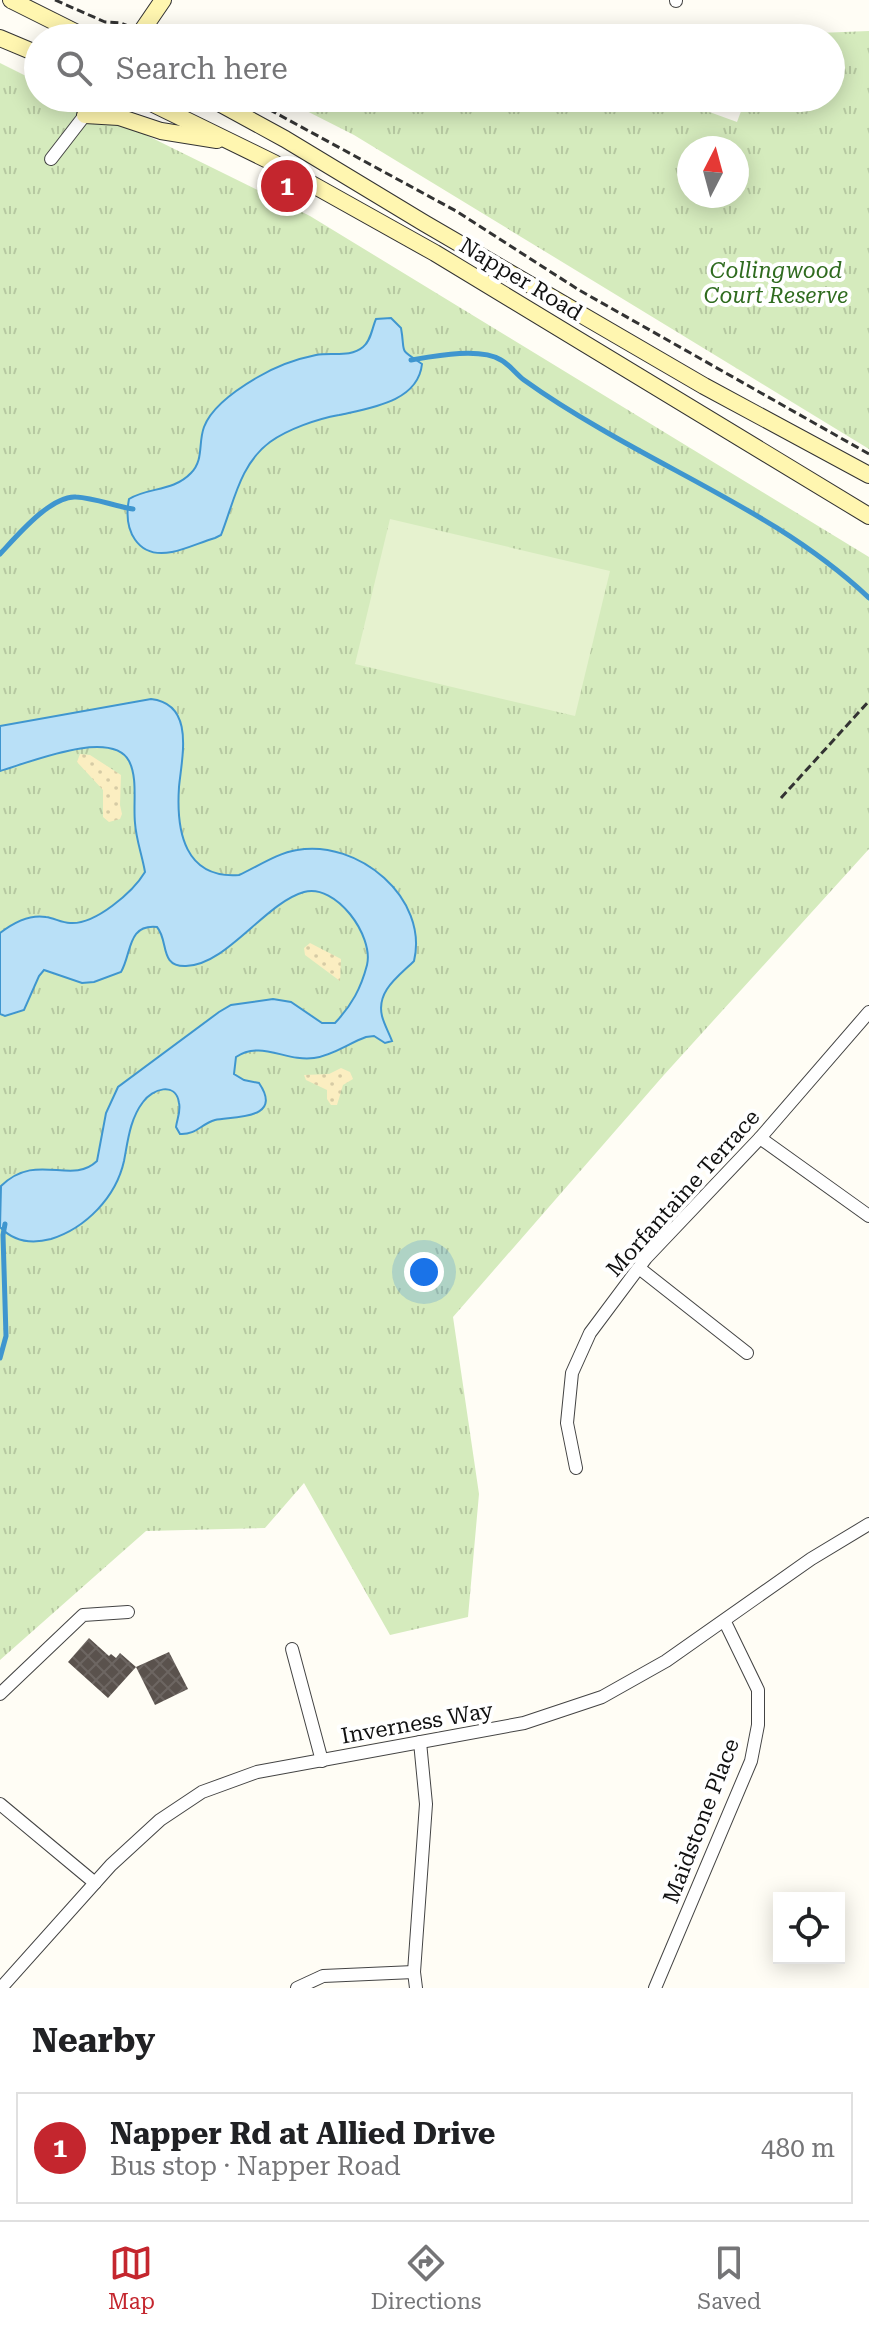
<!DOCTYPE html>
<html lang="en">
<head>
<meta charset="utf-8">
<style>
  :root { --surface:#fff; --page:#f6f6f6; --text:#202124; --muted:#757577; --line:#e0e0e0; --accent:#c4262e }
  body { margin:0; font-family:"Roboto Serif",serif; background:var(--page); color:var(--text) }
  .controls { position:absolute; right:24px; bottom:24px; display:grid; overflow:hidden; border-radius:0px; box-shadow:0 4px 20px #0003 }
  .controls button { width:72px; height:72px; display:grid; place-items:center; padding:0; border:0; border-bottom:2px solid var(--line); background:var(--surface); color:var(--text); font:40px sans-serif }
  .compass { position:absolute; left:677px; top:136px; width:72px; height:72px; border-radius:50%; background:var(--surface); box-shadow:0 4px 20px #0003; rotate:6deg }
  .you { position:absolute; left:424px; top:1272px; width:28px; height:28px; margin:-20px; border:6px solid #fff; border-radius:50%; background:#1a73e8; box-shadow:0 0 0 12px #1a73e833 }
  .badge { display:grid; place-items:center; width:52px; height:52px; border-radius:50%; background:var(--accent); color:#fff; font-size:26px; font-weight:700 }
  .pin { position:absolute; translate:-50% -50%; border:4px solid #fff; box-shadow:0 2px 8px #0006 }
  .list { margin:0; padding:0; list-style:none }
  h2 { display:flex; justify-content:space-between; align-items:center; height:104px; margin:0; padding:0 32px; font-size:34px }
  h2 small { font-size:26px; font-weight:400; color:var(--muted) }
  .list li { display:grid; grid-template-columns:52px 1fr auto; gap:24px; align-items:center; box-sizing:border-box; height:112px; margin:0 16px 16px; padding:0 16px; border:2px solid var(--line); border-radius:0px }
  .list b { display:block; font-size:30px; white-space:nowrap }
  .list p { margin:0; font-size:26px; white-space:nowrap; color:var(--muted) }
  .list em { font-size:26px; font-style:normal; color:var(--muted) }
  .icon { flex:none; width:44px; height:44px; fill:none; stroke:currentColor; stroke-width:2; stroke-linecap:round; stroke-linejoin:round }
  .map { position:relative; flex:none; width:869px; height:1988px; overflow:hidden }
  .search { position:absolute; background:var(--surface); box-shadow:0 4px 20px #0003; left:24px; right:24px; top:24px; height:88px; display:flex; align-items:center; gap:20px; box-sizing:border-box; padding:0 28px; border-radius:44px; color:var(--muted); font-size:30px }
  .sheet { height:232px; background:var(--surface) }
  nav { display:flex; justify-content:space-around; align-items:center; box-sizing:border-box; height:112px; border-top:2px solid var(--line); background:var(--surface); font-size:22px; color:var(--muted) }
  nav a { display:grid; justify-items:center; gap:4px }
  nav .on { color:var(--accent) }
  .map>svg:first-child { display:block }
  .grass { fill:url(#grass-tufts); fill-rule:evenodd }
  .sand { fill:url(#sand-dots) }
  .pitch { fill:#e6f2cf }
  .water { fill:#b9e0f7; stroke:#3f96cf; stroke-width:2 }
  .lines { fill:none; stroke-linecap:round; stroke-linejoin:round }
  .stream { stroke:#3f96cf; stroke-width:5 }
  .building { fill:url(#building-cross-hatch) }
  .street-casing { stroke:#444; stroke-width:14 }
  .secondary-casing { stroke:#333; stroke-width:18 }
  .path { stroke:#333; stroke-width:3; stroke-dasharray:8 4; stroke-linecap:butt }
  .street { stroke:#fff; stroke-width:12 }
  .secondary { stroke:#fff6b0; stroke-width:16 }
  .labels { text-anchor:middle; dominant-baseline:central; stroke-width:8; stroke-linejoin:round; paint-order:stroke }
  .park-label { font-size:22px; font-style:italic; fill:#2f6b1f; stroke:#fff }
  .street-label { font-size:22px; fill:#111; stroke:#fff }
</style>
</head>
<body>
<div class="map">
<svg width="869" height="1988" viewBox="0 0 869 1988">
  <defs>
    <pattern id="grass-tufts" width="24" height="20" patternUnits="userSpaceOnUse" patternTransform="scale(2)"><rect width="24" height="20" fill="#d5ebbd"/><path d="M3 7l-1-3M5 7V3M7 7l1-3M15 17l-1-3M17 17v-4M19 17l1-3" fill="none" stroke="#b6c8a1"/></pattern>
    <pattern id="sand-dots" width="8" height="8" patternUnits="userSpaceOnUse" patternTransform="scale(2)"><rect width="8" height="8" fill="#fbeec1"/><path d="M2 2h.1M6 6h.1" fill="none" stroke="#d6cba5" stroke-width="1.8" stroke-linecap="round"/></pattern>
    <pattern id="building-cross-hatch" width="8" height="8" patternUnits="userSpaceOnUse" patternTransform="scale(2)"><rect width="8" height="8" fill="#5a524d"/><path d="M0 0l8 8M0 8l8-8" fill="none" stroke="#6d6662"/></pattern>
  </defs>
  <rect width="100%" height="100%" fill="#fffdf5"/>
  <!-- grass -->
  <g class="grass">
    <path d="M 869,31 L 869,449 L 354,135 L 281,98 L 671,98 L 737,122 L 746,98 L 831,98 L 831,38 L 767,38 L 768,35 ZM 737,148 L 737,196 L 689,196 L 689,148 Z"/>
    <polygon points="0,63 38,82 38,98 71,98 310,216 869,557 869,849 663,1076 453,1317 479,1494 468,1617 390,1635 304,1483 265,1528 146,1531 0,1660"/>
  </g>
  <!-- sand -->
  <g class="sand">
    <polygon points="80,754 90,755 121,775 120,805 122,814 120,819 109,822 103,817 103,790 77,762"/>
    <polygon points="310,943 341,959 340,981 305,955 304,948"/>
    <polygon points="341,1068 350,1072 353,1079 343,1085 337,1105 331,1105 327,1099 327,1090 306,1080 304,1075 329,1074"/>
  </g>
  <!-- pitch -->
  <polygon class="pitch" points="390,519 610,571 575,716 355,664"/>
  <!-- water -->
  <g class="water">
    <path d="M 391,318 L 401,328 C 406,355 397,347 422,364 C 418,402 370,408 339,415 C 317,419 288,429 270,442 C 240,464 234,502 221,535 L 215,538 C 201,542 187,549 172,552 C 137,559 123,530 129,499 C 148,487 173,492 191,473 C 204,460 198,443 204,427 C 212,406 239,388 258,377 C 275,367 296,359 316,355 C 332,352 350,358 363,347 C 371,341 372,328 376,319 Z"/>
    <path d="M 151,699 C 195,704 182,756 179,787 C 176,832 185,879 239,875 C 257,867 277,853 297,850 C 358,839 429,898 414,961 C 399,976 376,991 382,1016 C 384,1024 389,1033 392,1041 L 385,1043 L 374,1036 L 366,1037 C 349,1043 332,1056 314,1058 C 286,1062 261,1040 236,1057 L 234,1074 L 244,1080 L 259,1083 C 284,1120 234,1116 215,1120 C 201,1124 196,1135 180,1134 L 176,1127 C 177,1119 181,1111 179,1103 C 176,1081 152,1089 143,1102 C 130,1119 128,1140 124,1161 C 116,1197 86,1228 51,1239 C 32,1244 14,1242 0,1227 L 1,1186 C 37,1151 71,1186 97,1161 L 106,1113 L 118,1087 L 219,1012 L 231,1005 L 273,999 L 291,1002 L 322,1023 L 335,1023 C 352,1005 361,988 367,965 C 374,936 336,883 304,892 C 265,903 227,965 186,966 C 159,967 169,941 157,927 C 127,924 132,953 121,972 L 94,982 L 82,983 L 44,970 L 39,976 L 24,1010 L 5,1016 L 0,1014 L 0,933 C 13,923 29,914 46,917 C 54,918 62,923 70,923 C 95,925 133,892 145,872 C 142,855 136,839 135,823 C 133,804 138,778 129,761 C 111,728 28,763 0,771 L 0,726 Z"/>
  </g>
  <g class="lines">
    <!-- stream -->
    <g class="stream">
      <path d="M 411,360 C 434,356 480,347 501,360 C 510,365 516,374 524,380 C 549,398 575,414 601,429 C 693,483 791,524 869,598"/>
      <path d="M 0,554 C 16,537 51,495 76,497 C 95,498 114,506 133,509"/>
      <polyline points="0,1358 6,1336 3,1235 5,1224"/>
    </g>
  </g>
  <!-- building -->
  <g class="building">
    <polygon points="89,1638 109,1656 111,1654 116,1658 120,1653 136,1667 108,1698 68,1662"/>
    <polygon points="169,1652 188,1689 155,1705 136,1667"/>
  </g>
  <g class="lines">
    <!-- street casing -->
    <g class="street-casing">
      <g id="street">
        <polyline points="676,1 676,0"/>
        <polyline points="51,159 85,115 94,98"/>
        <polyline points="760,1138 869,1216"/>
        <polyline points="639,1268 747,1353"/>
        <polyline points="576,1468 567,1423 572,1373 590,1333 646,1258 760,1138 869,1012"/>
        <polyline points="292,1649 322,1761"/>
        <polyline points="0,1694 83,1615 128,1612"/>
        <polyline points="0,1804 95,1883"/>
        <polyline points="1,1988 111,1865 160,1820 202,1792 257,1772 524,1723 602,1697 666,1661 811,1559 869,1524"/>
        <polyline points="297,1988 323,1976 414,1972"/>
        <polyline points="416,1988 414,1972 426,1804 420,1742"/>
        <polyline points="655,1988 751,1761 758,1725 758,1690 725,1622"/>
      </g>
    </g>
    <!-- secondary casing -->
    <g class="secondary-casing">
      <g id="secondary">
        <polyline points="11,0 87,38"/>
        <polyline points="0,38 38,54"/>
        <polyline points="137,38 163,0"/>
        <polyline points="141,98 274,163 435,253 869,516"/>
        <polyline points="210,98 285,139 424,223 704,386 869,475"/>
        <polyline points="85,115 119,117 161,131 217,140"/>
      </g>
    </g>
    <!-- path -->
    <g class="path">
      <polyline points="55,0 105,22 121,23 128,26"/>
      <polyline points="248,98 456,211 579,290 869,454"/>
      <polyline points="781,798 869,701"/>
    </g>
    <!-- street -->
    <use href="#street" class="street"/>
    <!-- secondary -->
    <use href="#secondary" class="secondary"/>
  </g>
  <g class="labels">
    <!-- park labels -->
    <g class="park-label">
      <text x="776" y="270">Collingwood<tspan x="776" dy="25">Court Reserve</tspan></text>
    </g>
    <!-- street labels -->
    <g class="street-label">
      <text transform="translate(521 279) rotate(31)">Napper Road</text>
      <text transform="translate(683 1193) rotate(-48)">Morfantaine Terrace</text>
      <text transform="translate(417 1723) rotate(-10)">Inverness Way</text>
      <text transform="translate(701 1821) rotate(-69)">Maidstone Place</text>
    </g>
  </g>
</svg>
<div class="controls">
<button><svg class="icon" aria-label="locate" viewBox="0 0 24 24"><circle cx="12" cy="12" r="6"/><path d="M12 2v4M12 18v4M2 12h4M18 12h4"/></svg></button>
</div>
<svg class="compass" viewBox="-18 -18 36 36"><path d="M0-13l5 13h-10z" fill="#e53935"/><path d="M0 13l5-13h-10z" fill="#757577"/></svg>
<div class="you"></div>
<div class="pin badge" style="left:287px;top:186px">1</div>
<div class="search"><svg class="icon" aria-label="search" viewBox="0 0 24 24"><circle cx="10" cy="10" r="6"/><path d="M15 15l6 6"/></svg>Search here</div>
</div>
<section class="sheet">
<h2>Nearby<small></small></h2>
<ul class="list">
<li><span class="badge">1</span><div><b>Napper Rd at Allied Drive</b><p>Bus stop · Napper Road</p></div><em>480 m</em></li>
</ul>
</section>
<nav>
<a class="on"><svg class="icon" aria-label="map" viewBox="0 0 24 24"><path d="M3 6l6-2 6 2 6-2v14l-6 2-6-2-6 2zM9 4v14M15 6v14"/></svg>Map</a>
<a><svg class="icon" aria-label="directions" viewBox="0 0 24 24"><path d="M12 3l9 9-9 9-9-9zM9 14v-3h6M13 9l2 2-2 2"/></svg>Directions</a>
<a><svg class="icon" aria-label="saved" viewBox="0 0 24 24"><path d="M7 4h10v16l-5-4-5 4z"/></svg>Saved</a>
</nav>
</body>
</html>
